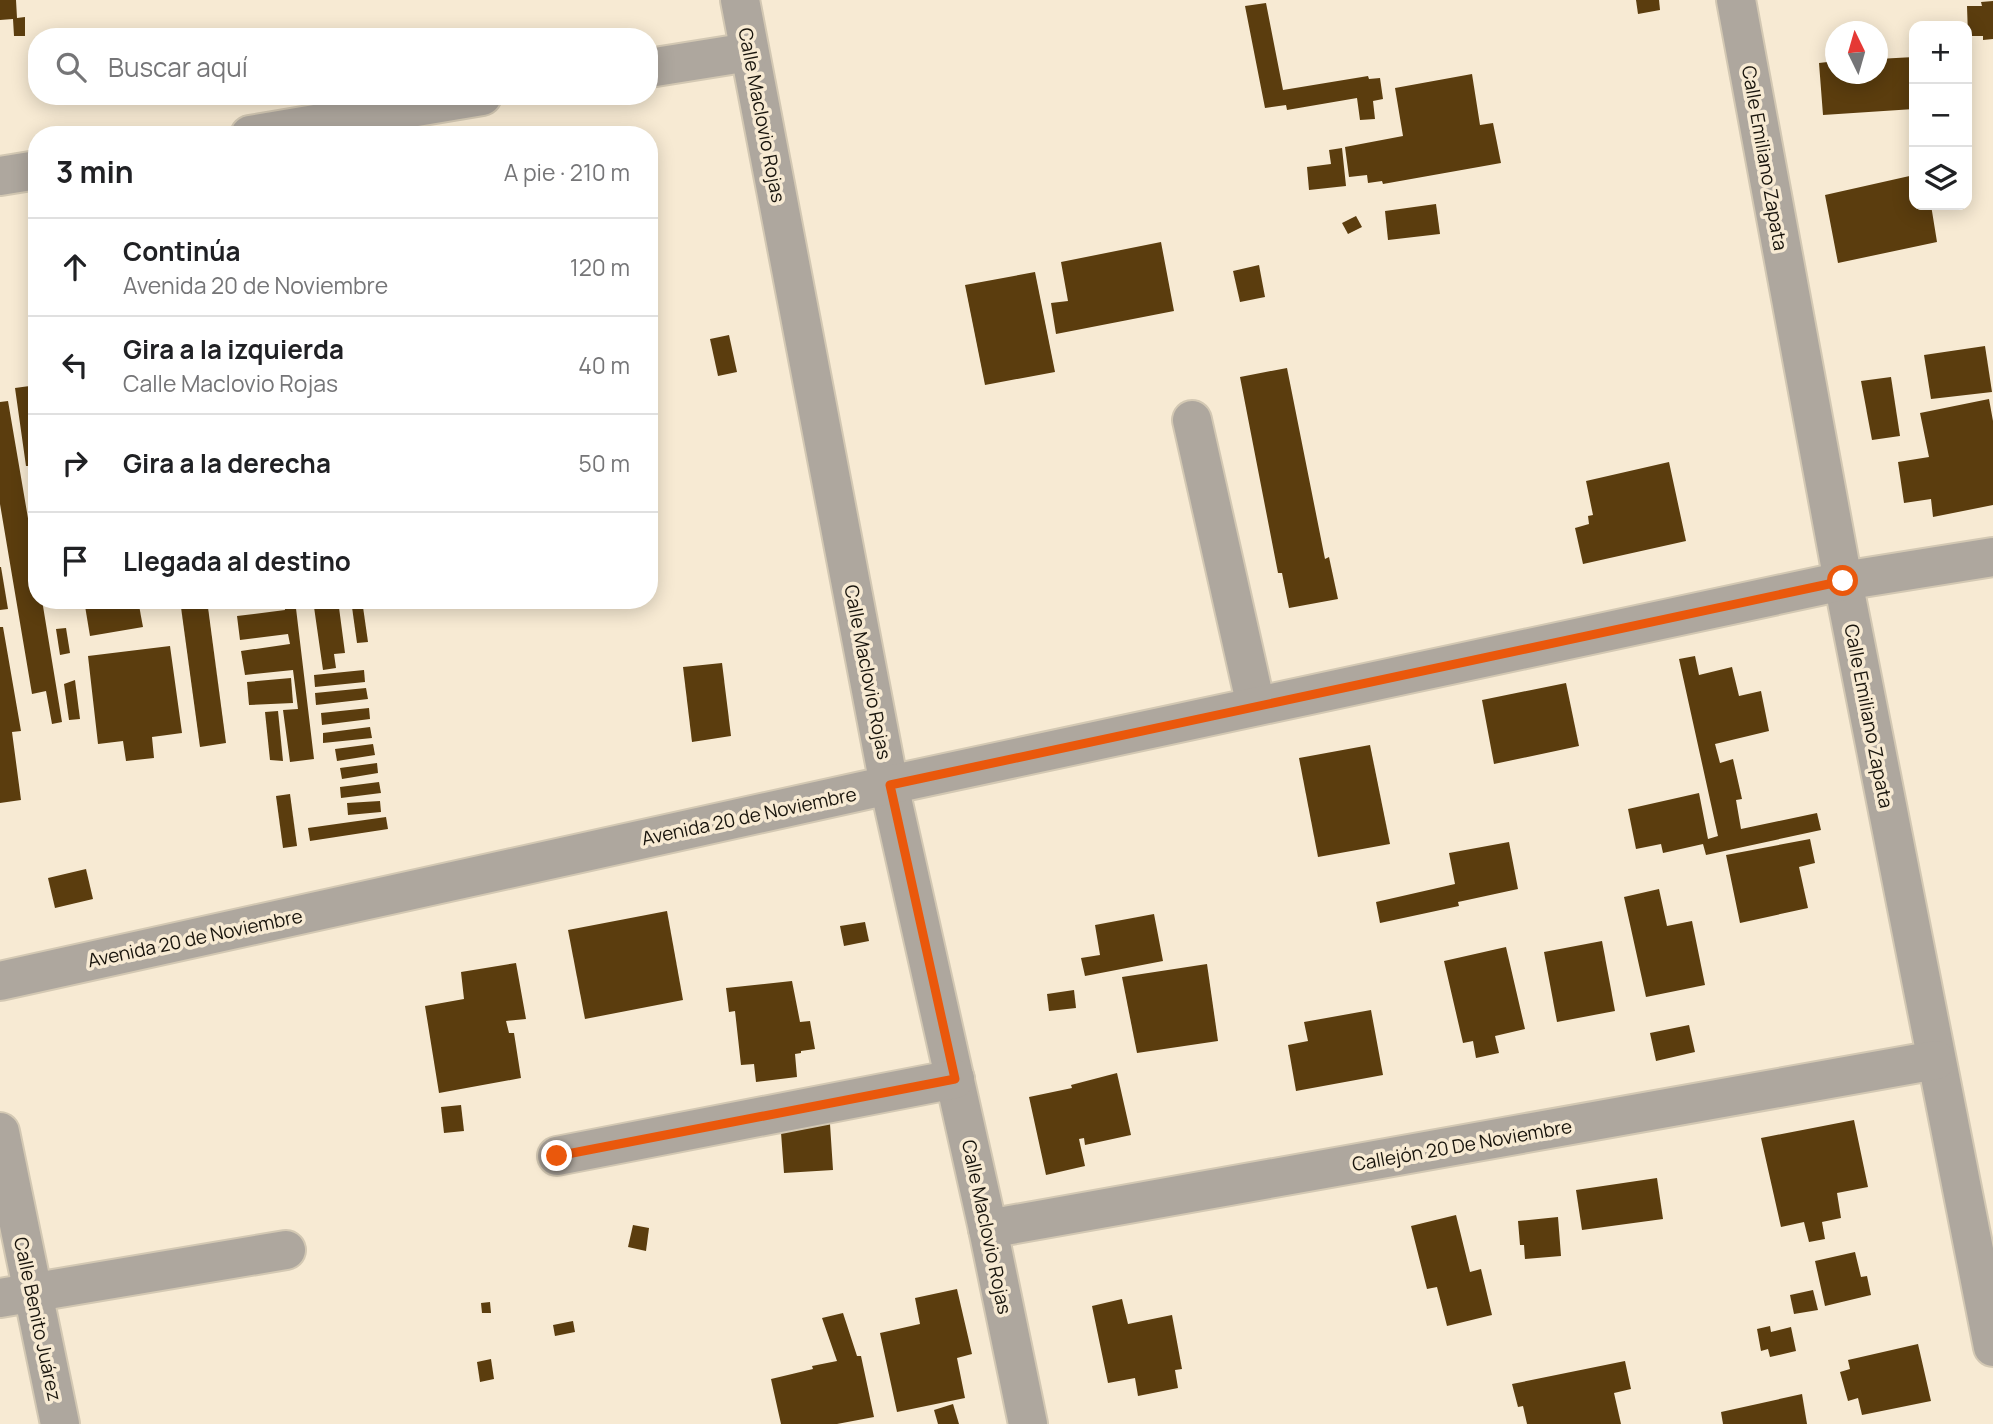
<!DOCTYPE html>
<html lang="es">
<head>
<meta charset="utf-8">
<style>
  :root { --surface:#fff; --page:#f2f2f2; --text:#202124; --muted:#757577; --line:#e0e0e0 }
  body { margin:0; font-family:Manrope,sans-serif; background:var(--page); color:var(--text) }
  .controls { position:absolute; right:21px; top:21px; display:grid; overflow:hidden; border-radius:14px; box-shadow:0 4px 18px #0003 }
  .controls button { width:63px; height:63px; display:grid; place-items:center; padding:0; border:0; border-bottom:2px solid var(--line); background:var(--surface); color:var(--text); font:35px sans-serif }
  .compass { position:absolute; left:1825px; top:21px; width:63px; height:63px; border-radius:50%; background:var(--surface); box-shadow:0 4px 18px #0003; rotate:355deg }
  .stop { position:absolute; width:21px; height:21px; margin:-16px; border:5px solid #ea580c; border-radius:50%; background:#fff }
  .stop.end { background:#ea580c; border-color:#fff; box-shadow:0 2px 7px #0008 }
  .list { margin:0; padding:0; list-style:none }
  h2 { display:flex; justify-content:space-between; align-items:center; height:91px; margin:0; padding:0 28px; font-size:30px }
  h2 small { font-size:23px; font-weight:400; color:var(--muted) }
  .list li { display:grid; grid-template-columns:46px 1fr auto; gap:21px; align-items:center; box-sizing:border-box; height:98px; padding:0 28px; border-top:2px solid var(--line) }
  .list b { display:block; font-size:26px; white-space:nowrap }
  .list p { margin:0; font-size:23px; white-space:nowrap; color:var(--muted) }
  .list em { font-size:23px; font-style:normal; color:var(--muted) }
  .icon { flex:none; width:38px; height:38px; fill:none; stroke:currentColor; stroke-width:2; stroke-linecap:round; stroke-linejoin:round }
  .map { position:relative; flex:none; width:1993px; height:1424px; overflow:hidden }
  .search { position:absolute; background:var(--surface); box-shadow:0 4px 18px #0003; left:28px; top:28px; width:630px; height:77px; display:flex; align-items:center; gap:18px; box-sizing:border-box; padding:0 24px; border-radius:28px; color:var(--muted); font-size:26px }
  .panel { position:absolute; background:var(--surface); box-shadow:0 4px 18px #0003; left:28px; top:126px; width:630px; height:483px; border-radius:28px }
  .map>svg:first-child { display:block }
  .building { fill:#5b3d0e }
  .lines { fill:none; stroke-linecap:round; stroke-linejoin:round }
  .minor-casing { stroke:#d3c8b3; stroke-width:42 }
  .minor { stroke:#aea79e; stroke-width:38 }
  .route { stroke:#ea580c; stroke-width:9 }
  .labels { text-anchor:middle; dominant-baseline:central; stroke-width:7; stroke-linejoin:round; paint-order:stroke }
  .street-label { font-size:19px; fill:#18140c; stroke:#f7ead3 }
</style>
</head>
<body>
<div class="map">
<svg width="1993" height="1424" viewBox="0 0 1993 1424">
  <rect width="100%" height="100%" fill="#f7ead3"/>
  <!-- building -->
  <g class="building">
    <polygon points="0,0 16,0 17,18 25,17 25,36 14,36 13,19 0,20"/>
    <polygon points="1636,0 1659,0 1660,10 1638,14"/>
    <polygon points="1993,1 1993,39 1983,40 1983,36 1968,36 1967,6 1982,6 1981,2"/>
    <polygon points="1266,3 1283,90 1368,76 1369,79 1380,78 1383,99 1373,101 1375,119 1360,120 1357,98 1287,110 1286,105 1265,108 1245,6"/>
    <polygon points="1914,57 1914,109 1823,115 1819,63 1836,61 1836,74 1878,74 1878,59"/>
    <polygon points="1472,74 1480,125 1493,123 1501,163 1383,184 1382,181 1368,183 1367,175 1349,177 1345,147 1403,136 1395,88"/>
    <polygon points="1342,148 1346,186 1309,190 1307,167 1331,164 1329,150"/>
    <polygon points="1914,175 1914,205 1931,205 1937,242 1838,263 1825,195"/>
    <polygon points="1436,204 1440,234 1388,240 1385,211"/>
    <polygon points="1356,216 1362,227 1348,234 1342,223"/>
    <polygon points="1161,242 1174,311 1056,334 1051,303 1068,301 1061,262"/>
    <polygon points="1259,265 1265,297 1240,302 1233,271"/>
    <polygon points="1035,272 1055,372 985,385 965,285"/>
    <polygon points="729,335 737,372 718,376 710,339"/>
    <polygon points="1985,346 1992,392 1931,399 1924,355"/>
    <polygon points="1287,368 1325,559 1329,557 1338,599 1289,608 1282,573 1278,573 1240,377"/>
    <polygon points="1891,377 1900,436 1872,440 1861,381"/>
    <polygon points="37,385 37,496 35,496 31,466 26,466 15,388"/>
    <polygon points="1989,399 1993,421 1993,505 1933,517 1931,499 1904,503 1898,462 1929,457 1920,413"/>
    <polygon points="8,401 37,571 37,600 42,600 62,722 52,724 46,691 32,694 0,504 0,402"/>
    <polygon points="1669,462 1686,541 1583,564 1575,528 1589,524 1588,516 1593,515 1586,481"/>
    <polygon points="0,567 1,567 8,609 0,610"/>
    <polygon points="84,600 138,600 143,627 90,636"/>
    <polygon points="180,600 207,600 226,743 200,747"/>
    <polygon points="236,600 278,600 278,602 237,607"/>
    <polygon points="284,600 295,600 314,759 290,762 283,710 298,709 293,670 245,675 241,651 290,644 288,634 240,640 237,616 285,610"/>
    <polygon points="313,600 338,600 345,653 334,654 336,668 323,670"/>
    <polygon points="351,600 362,600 368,642 357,643"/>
    <polygon points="0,627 3,627 21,731 12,732 21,800 0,803"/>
    <polygon points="66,628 70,653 60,655 56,629"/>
    <polygon points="170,646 182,733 152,737 154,758 126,761 123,741 98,744 88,656"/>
    <polygon points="1695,656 1699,675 1732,667 1739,696 1761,691 1769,731 1715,744 1720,763 1733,759 1742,799 1736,800 1741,829 1817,813 1821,830 1706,855 1703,844 1663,853 1661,844 1636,849 1628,809 1699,793 1708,839 1718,836 1679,659"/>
    <polygon points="722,663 731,736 692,742 683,667"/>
    <polygon points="364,670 365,682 315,687 314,675"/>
    <polygon points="291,678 293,703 249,705 247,682"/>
    <polygon points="75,680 80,719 69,720 64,684"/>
    <polygon points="1566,683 1579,746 1494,764 1482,700"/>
    <polygon points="366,688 368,699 316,705 315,693"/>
    <polygon points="369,708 370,719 322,725 321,713"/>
    <polygon points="278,711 283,761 270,760 265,712"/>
    <polygon points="370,727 372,738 323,743 323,733"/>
    <polygon points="373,744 375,755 337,761 335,749"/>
    <polygon points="1370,745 1390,844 1318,857 1299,758"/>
    <polygon points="377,763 378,773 342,779 340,768"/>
    <polygon points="379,782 381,793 341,798 340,787"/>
    <polygon points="290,794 297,846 283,848 276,796"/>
    <polygon points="380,801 381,812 348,815 347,803"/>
    <polygon points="386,817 388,829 310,841 308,828"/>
    <polygon points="1810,839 1815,863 1799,867 1808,908 1740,923 1726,855"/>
    <polygon points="1509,842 1518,889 1458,902 1459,906 1380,923 1376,902 1455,884 1449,853"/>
    <polygon points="86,869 93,899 55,908 48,878"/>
    <polygon points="1659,889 1667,926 1692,921 1705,985 1646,997 1624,897"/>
    <polygon points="667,911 683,1000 585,1019 568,930"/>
    <polygon points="1154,914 1163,961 1085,976 1081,958 1100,955 1095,925"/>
    <polygon points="865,922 869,941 844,946 840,926"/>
    <polygon points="1602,941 1615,1011 1557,1022 1544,952"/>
    <polygon points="1506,947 1525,1029 1495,1036 1499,1053 1476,1058 1473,1041 1463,1043 1444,961"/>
    <polygon points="516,963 526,1019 506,1021 509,1033 514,1033 521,1078 439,1093 425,1006 464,999 461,972"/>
    <polygon points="1207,964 1218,1041 1137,1053 1122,977"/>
    <polygon points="792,981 800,1022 810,1021 815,1049 801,1051 801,1053 795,1054 797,1077 756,1082 754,1064 741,1065 735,1011 729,1012 726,988"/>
    <polygon points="1074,990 1076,1008 1049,1011 1047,994"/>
    <polygon points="1371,1010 1383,1075 1296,1091 1288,1045 1308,1041 1304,1022"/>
    <polygon points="1689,1025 1695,1052 1656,1061 1650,1033"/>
    <polygon points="1117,1073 1131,1135 1085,1145 1084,1138 1079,1139 1085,1166 1046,1175 1029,1097 1072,1088 1071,1085"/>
    <polygon points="461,1105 464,1131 444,1133 441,1107"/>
    <polygon points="780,1119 799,1126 830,1124 833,1170 784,1173"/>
    <polygon points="1854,1120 1868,1187 1837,1193 1841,1218 1822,1222 1825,1239 1809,1242 1804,1222 1781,1227 1761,1138"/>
    <polygon points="1657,1178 1663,1219 1582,1230 1576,1190"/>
    <polygon points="1456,1215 1470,1272 1481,1269 1492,1315 1447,1326 1437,1287 1427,1289 1411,1226"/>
    <polygon points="1558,1217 1561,1256 1525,1259 1524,1245 1520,1245 1518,1221"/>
    <polygon points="633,1225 649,1228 646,1251 628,1247"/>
    <polygon points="1855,1252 1861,1277 1867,1276 1871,1295 1825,1306 1815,1261"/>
    <polygon points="957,1289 972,1354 957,1358 965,1398 897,1412 880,1333 920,1324 915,1298"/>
    <polygon points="1813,1290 1818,1310 1794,1314 1790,1295"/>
    <polygon points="1122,1299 1128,1324 1172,1315 1182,1369 1175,1370 1178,1388 1138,1396 1135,1378 1108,1383 1092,1306"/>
    <polygon points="490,1302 491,1313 482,1313 481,1303"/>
    <polygon points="843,1313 857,1356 861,1356 874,1417 837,1424 781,1424 771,1379 813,1369 812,1366 837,1361 822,1318"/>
    <polygon points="573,1321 575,1332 555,1336 553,1325"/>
    <polygon points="1770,1326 1771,1332 1791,1327 1796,1351 1770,1357 1768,1349 1761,1351 1757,1329"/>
    <polygon points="1918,1344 1931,1401 1862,1415 1858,1398 1848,1401 1840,1372 1850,1369 1848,1360"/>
    <polygon points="491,1359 494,1379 480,1382 477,1362"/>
    <polygon points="1625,1361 1631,1389 1614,1393 1621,1424 1527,1424 1523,1406 1518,1407 1512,1384"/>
    <polygon points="1802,1394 1807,1424 1723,1424 1721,1412"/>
    <polygon points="953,1404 959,1424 938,1424 934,1410"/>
  </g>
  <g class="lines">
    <!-- minor casing -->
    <g class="minor-casing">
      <g id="minor">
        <polyline points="740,0 889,785 988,1229 1028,1424"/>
        <polyline points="1736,0 1843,581 1993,1347"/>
        <polyline points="649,68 749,52"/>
        <polyline points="250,135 482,96"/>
        <polyline points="0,176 37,170"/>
        <polyline points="1192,420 1256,706"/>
        <polyline points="0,981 889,785 1843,581 1993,557"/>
        <polyline points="0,1132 60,1424"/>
        <polyline points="557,1156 955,1079"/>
        <polyline points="988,1229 1936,1060"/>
        <polyline points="0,1298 286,1250"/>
      </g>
    </g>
    <!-- minor -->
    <use href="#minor" class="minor"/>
  </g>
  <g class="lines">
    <!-- route -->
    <polyline class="route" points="557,1156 955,1079 890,785 1843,581"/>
  </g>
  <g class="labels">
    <!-- street labels -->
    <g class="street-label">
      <text transform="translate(762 115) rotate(79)">Calle Maclovio Rojas</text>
      <text transform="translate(1765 158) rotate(80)">Calle Emiliano Zapata</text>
      <text transform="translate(868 672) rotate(79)">Calle Maclovio Rojas</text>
      <text transform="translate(1869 716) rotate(79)">Calle Emiliano Zapata</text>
      <text transform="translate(749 816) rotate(-12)">Avenida 20 de Noviembre</text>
      <text transform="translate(195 938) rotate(-12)">Avenida 20 de Noviembre</text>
      <text transform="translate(1462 1145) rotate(-10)">Callejón 20 De Noviembre</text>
      <text transform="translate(987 1227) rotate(78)">Calle Maclovio Rojas</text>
      <text transform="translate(38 1319) rotate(78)">Calle Benito Juárez</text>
    </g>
  </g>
</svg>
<div class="controls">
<button>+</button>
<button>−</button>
<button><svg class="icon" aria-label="layers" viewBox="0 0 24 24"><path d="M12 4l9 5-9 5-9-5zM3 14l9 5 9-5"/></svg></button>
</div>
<svg class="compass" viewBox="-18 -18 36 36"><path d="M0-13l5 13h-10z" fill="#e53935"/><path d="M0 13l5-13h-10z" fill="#757577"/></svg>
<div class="stop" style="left:1843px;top:581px"></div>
<div class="stop end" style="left:557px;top:1156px"></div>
<div class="search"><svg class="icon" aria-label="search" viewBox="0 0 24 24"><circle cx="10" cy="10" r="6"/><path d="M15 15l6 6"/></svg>Buscar aquí</div>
<section class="panel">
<h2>3 min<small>A pie · 210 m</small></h2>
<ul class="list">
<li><svg class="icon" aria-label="ahead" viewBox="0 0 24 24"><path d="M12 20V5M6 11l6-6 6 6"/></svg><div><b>Continúa</b><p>Avenida 20 de Noviembre</p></div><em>120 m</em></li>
<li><svg class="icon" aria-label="left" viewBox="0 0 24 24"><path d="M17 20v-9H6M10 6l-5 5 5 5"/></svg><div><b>Gira a la izquierda</b><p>Calle Maclovio Rojas</p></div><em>40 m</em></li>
<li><svg class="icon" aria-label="right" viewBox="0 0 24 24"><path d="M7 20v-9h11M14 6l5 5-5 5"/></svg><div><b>Gira a la derecha</b></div><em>50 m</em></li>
<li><svg class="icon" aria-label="arrive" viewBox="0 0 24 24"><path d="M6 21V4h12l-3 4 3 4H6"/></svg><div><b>Llegada al destino</b></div></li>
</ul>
</section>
</div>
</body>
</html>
